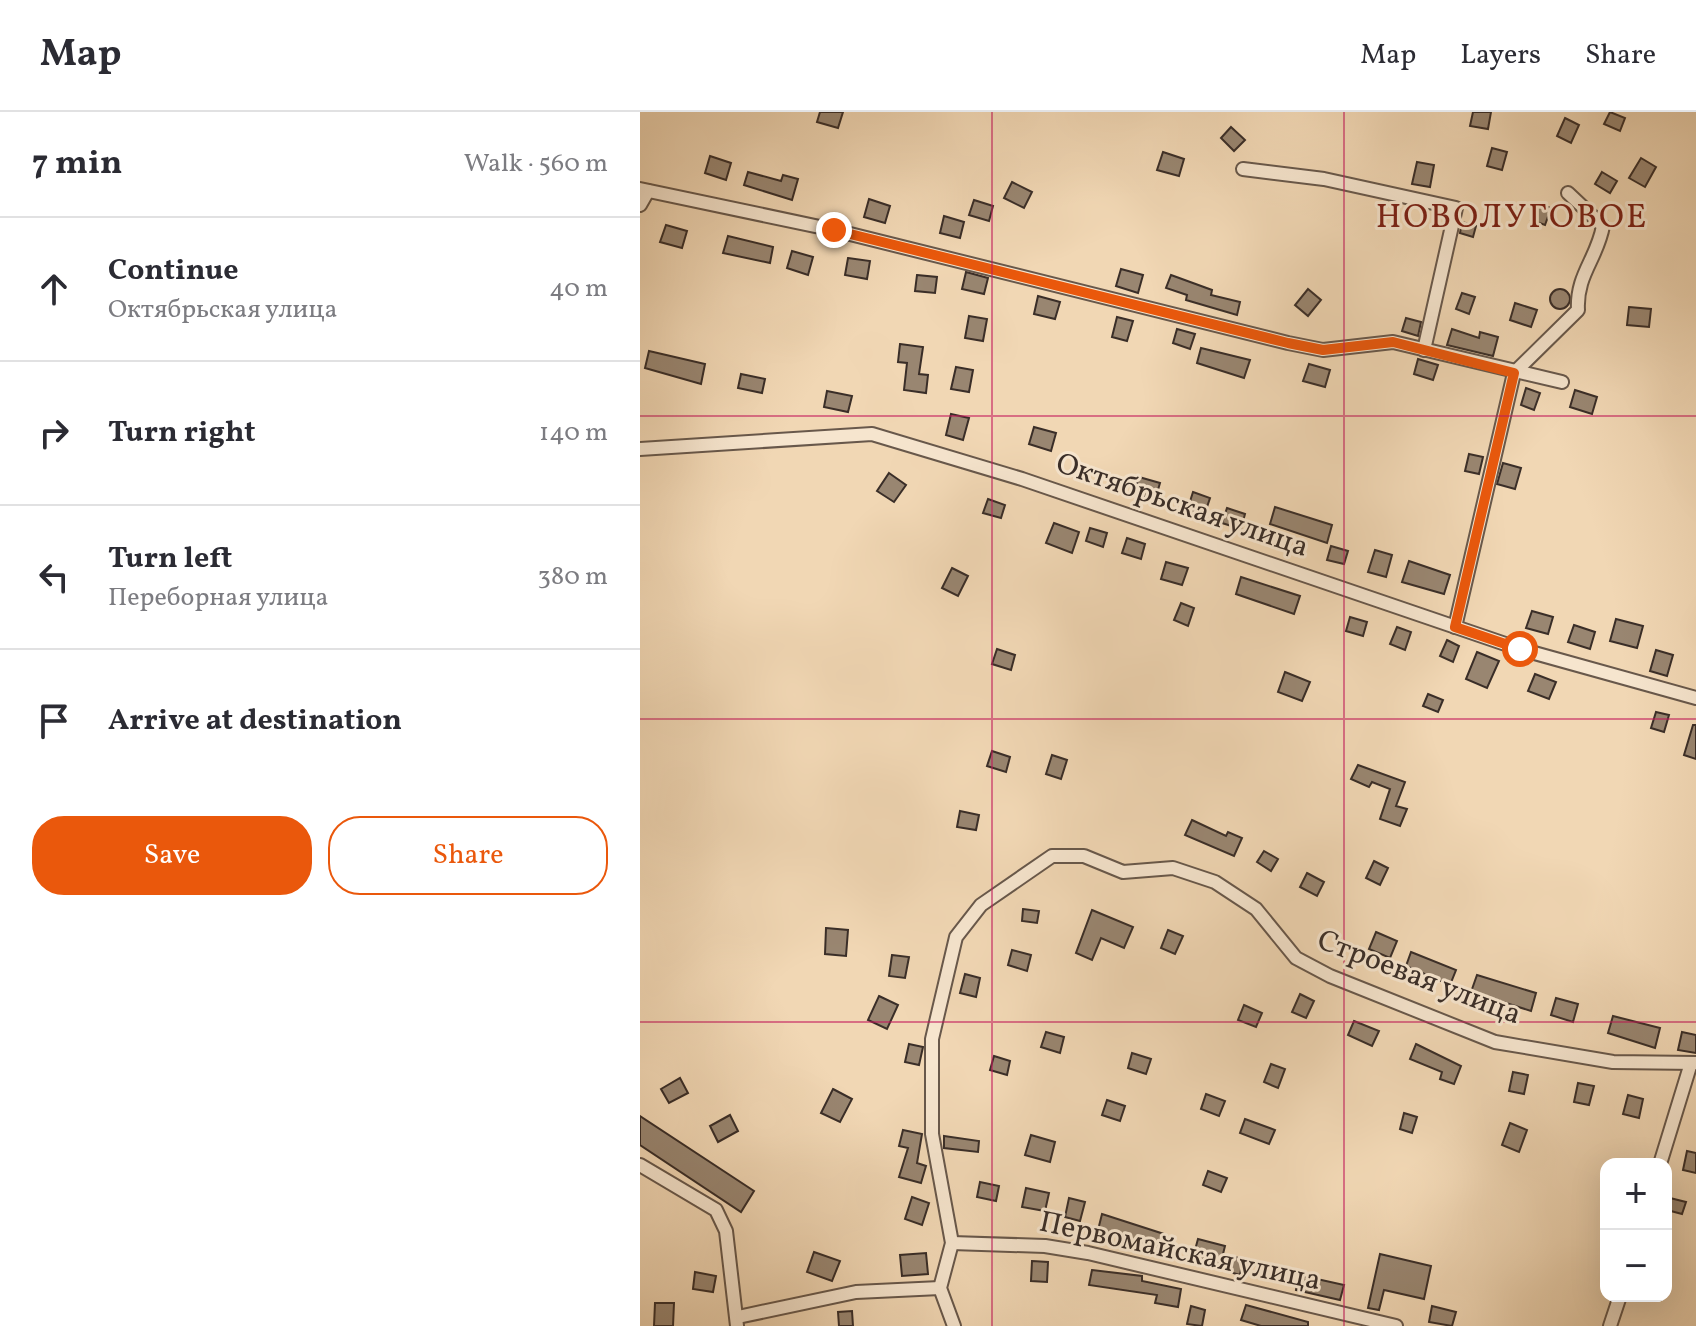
<!DOCTYPE html>
<html lang="en">
<head>
<meta charset="utf-8">
<style>
  :root { --surface:#fff; --page:#f2f2f3; --text:#2b2b33; --muted:#7c7c81; --line:#e1e1e2; --accent:#ea580c }
  body { margin:0; font-family:Vollkorn,serif; background:var(--page); color:var(--text) }
  .controls { position:absolute; right:24px; bottom:24px; display:grid; overflow:hidden; border-radius:16px; box-shadow:0 8px 32px #0002 }
  .controls button { width:72px; height:72px; display:grid; place-items:center; padding:0; border:0; border-bottom:2px solid var(--line); background:var(--surface); color:var(--text); font:40px sans-serif }
  .stop { position:absolute; width:24px; height:24px; margin:-18px; border:6px solid #ea580c; border-radius:50%; background:#fff }
  .stop.end { background:#ea580c; border-color:#fff; box-shadow:0 2px 8px #0008 }
  .list { margin:0; padding:0; list-style:none }
  h2 { display:flex; justify-content:space-between; align-items:center; height:104px; margin:0; padding:0 32px; font-size:34px }
  h2 small { font-size:26px; font-weight:400; color:var(--muted) }
  .list li { display:grid; grid-template-columns:52px 1fr auto; gap:24px; align-items:center; box-sizing:border-box; height:144px; padding:0 32px; border-top:2px solid var(--line) }
  .list b { display:block; font-size:30px; white-space:nowrap }
  .list p { margin:0; font-size:26px; white-space:nowrap; color:var(--muted) }
  .list em { font-size:26px; font-style:normal; color:var(--muted) }
  .actions { display:flex; gap:16px; padding:24px 32px }
  .actions a { flex:1; padding:18px 0; border:2px solid var(--accent); border-radius:32px; text-align:center; font-size:28px; color:var(--accent) }
  .actions .main { background:var(--accent); color:#fff }
  .icon { flex:none; width:44px; height:44px; fill:none; stroke:currentColor; stroke-width:2; stroke-linecap:round; stroke-linejoin:round }
  .map { position:relative; flex:none; width:1056px; height:1214px; overflow:hidden }
  header { display:flex; align-items:center; gap:48px; box-sizing:border-box; height:112px; padding:0 40px; background:var(--surface); border-bottom:2px solid var(--line) }
  header strong { font-size:38px }
  nav { display:flex; gap:44px; margin-inline-start:auto; font-size:28px }
  main { display:flex }
  aside { flex:1; background:var(--surface) }
  .map>svg:first-child { display:block }
  .building { fill:#998671; stroke:#3a2e28; stroke-width:2 }
  .lines { fill:none; stroke-linecap:round; stroke-linejoin:round }
  .minor-casing { stroke:#68584b; stroke-width:16 }
  .minor { stroke:#f6e5ce; stroke-width:12 }
  .route { stroke:#ea580c; stroke-width:10 }
  .grid { fill:none; stroke:#c2185b; stroke-width:2; stroke-opacity:0.55 }
  .labels { text-anchor:middle; dominant-baseline:central; stroke-width:6; stroke-linejoin:round; paint-order:stroke }
  .street-label { font-size:30px; fill:#3a2e28; stroke:#f6e5ce }
  .quarter-label { font-size:34px; letter-spacing:2px; fill:#7a1f14; stroke:#f6e5ce }
</style>
</head>
<body>
<header>
<strong>Map</strong>
<nav><a>Map</a><a>Layers</a><a>Share</a></nav>
</header>
<main>
<aside>
<h2>7 min<small>Walk · 560 m</small></h2>
<ul class="list">
<li><svg class="icon" aria-label="ahead" viewBox="0 0 24 24"><path d="M12 20V5M6 11l6-6 6 6"/></svg><div><b>Continue</b><p>Октябрьская улица</p></div><em>40 m</em></li>
<li><svg class="icon" aria-label="right" viewBox="0 0 24 24"><path d="M7 20v-9h11M14 6l5 5-5 5"/></svg><div><b>Turn right</b></div><em>140 m</em></li>
<li><svg class="icon" aria-label="left" viewBox="0 0 24 24"><path d="M17 20v-9H6M10 6l-5 5 5 5"/></svg><div><b>Turn left</b><p>Переборная улица</p></div><em>380 m</em></li>
<li><svg class="icon" aria-label="arrive" viewBox="0 0 24 24"><path d="M6 21V4h12l-3 4 3 4H6"/></svg><div><b>Arrive at destination</b></div></li>
</ul>
<div class="actions"><a class="main">Save</a><a>Share</a></div>
</aside>
<div class="map">
<svg width="1056" height="1214" viewBox="0 0 1056 1214">
  <rect width="100%" height="100%" fill="#f1d7b4"/>
  <filter id="stains"><feTurbulence type="fractalNoise" baseFrequency=".0025" numOctaves="4"/><feColorMatrix values="0 0 0 0 .2 0 0 0 0 .09 0 0 0 0 .02 0 0 0 .5 -.17"/></filter>
  <radialGradient id="worn" r=".72"><stop offset=".6" stop-color="#630" stop-opacity="0"/><stop offset="1" stop-color="#630" stop-opacity=".3"/></radialGradient>
  <!-- building -->
  <g class="building">
    <polygon points="180,0 203,0 198,16 177,10"/>
    <polygon points="833,0 851,0 848,17 830,14"/>
    <polygon points="970,0 985,6 980,19 964,12"/>
    <polygon points="925,6 939,13 931,31 917,24"/>
    <polygon points="591,15 605,28 594,39 581,26"/>
    <polygon points="852,36 867,40 862,58 847,54"/>
    <polygon points="523,40 544,47 539,64 517,58"/>
    <polygon points="70,44 91,51 86,68 65,61"/>
    <polygon points="1001,46 1016,55 1005,75 989,66"/>
    <polygon points="777,50 794,53 790,75 772,72"/>
    <polygon points="108,60 141,69 143,63 158,67 152,88 104,73"/>
    <polygon points="962,60 977,69 970,81 955,72"/>
    <polygon points="372,70 392,80 384,96 364,86"/>
    <polygon points="229,87 250,94 245,111 224,105"/>
    <polygon points="334,88 353,94 349,109 329,103"/>
    <polygon points="897,91 911,96 905,113 891,108"/>
    <polygon points="304,104 324,110 320,126 300,121"/>
    <polygon points="822,110 836,114 833,125 820,121"/>
    <polygon points="26,113 47,119 42,136 20,130"/>
    <polygon points="88,124 133,135 130,151 83,141"/>
    <polygon points="152,139 173,145 168,163 147,156"/>
    <polygon points="208,146 230,149 227,167 205,163"/>
    <polygon points="481,157 503,163 498,181 476,174"/>
    <polygon points="326,160 348,166 344,182 322,177"/>
    <polygon points="277,163 297,165 295,181 275,179"/>
    <polygon points="531,163 572,178 571,183 600,190 597,203 546,188 547,183 526,176"/>
    <circle cx="920" cy="187" r="10"/>
    <polygon points="668,177 681,188 668,204 655,193"/>
    <polygon points="822,181 835,185 829,202 816,197"/>
    <polygon points="398,184 420,190 415,207 394,202"/>
    <polygon points="875,191 897,198 891,215 870,208"/>
    <polygon points="989,195 1011,197 1009,215 987,213"/>
    <polygon points="329,204 347,207 343,229 325,226"/>
    <polygon points="477,205 493,209 487,229 472,225"/>
    <polygon points="766,206 781,210 778,224 762,219"/>
    <polygon points="537,217 555,222 550,237 533,231"/>
    <polygon points="812,217 839,226 840,220 858,225 853,244 807,233"/>
    <polygon points="260,232 283,235 279,262 288,263 286,281 264,278 267,251 258,250"/>
    <polygon points="561,236 610,248 604,266 557,251"/>
    <polygon points="9,239 65,252 61,272 5,256"/>
    <polygon points="778,247 798,253 793,268 774,262"/>
    <polygon points="669,252 690,258 685,275 663,269"/>
    <polygon points="316,255 333,258 329,280 311,277"/>
    <polygon points="101,262 125,267 122,281 98,276"/>
    <polygon points="886,276 900,281 894,298 881,293"/>
    <polygon points="935,278 957,285 952,302 930,295"/>
    <polygon points="187,279 212,284 208,300 184,295"/>
    <polygon points="311,302 329,306 323,328 306,323"/>
    <polygon points="394,315 416,321 411,339 389,332"/>
    <polygon points="829,342 843,345 839,362 825,359"/>
    <polygon points="863,351 881,356 875,377 857,372"/>
    <polygon points="249,361 266,373 254,390 237,379"/>
    <polygon points="499,365 520,371 515,388 493,382"/>
    <polygon points="553,380 570,386 563,407 546,402"/>
    <polygon points="348,387 365,393 361,406 343,401"/>
    <polygon points="635,395 692,413 687,431 630,412"/>
    <polygon points="587,396 605,402 601,417 582,411"/>
    <polygon points="414,411 439,420 432,441 406,431"/>
    <polygon points="450,416 467,421 463,435 446,429"/>
    <polygon points="487,426 505,432 501,447 482,441"/>
    <polygon points="691,434 708,439 704,452 687,448"/>
    <polygon points="735,438 752,443 746,465 728,460"/>
    <polygon points="769,449 810,463 804,482 762,470"/>
    <polygon points="526,450 548,456 542,473 521,467"/>
    <polygon points="312,456 328,464 318,484 302,476"/>
    <polygon points="601,465 660,484 654,502 596,482"/>
    <polygon points="541,491 554,496 548,514 534,508"/>
    <polygon points="892,499 913,505 908,522 886,516"/>
    <polygon points="710,505 727,510 723,524 706,519"/>
    <polygon points="976,507 1003,514 997,536 970,529"/>
    <polygon points="934,513 955,520 950,537 928,530"/>
    <polygon points="757,515 771,520 765,538 750,532"/>
    <polygon points="807,528 819,534 813,550 800,544"/>
    <polygon points="357,537 375,543 371,558 352,552"/>
    <polygon points="1016,538 1033,543 1027,564 1010,559"/>
    <polygon points="837,540 859,549 847,576 826,567"/>
    <polygon points="645,560 670,570 662,589 638,580"/>
    <polygon points="895,562 916,570 909,587 888,579"/>
    <polygon points="788,582 803,588 798,600 783,594"/>
    <polygon points="1016,600 1029,603 1024,620 1011,616"/>
    <polygon points="1053,613 1056,613 1056,647 1044,643"/>
    <polygon points="352,639 370,645 366,660 347,654"/>
    <polygon points="412,643 427,648 421,667 406,662"/>
    <polygon points="718,653 765,670 756,694 767,697 760,714 740,707 750,677 732,670 729,675 711,667"/>
    <polygon points="320,699 339,703 336,718 317,715"/>
    <polygon points="552,708 586,724 588,720 602,726 594,744 545,723"/>
    <polygon points="624,739 638,747 631,759 617,750"/>
    <polygon points="734,749 748,756 740,773 726,766"/>
    <polygon points="667,761 684,770 677,784 660,775"/>
    <polygon points="383,797 399,799 397,811 382,809"/>
    <polygon points="452,798 493,815 484,836 461,826 452,848 436,841"/>
    <polygon points="186,816 208,818 206,844 185,842"/>
    <polygon points="528,818 543,824 535,842 521,836"/>
    <polygon points="736,820 757,829 750,846 729,837"/>
    <polygon points="372,838 391,843 387,859 368,853"/>
    <polygon points="771,840 816,858 810,873 766,854"/>
    <polygon points="252,843 269,845 265,866 249,864"/>
    <polygon points="325,862 340,866 336,885 320,881"/>
    <polygon points="837,863 896,881 891,899 831,880"/>
    <polygon points="660,882 674,889 666,906 652,900"/>
    <polygon points="239,884 258,893 247,917 228,908"/>
    <polygon points="916,886 938,892 933,910 911,903"/>
    <polygon points="604,893 622,901 616,915 598,908"/>
    <polygon points="973,904 1020,916 1015,936 968,921"/>
    <polygon points="714,909 739,919 732,934 708,923"/>
    <polygon points="406,920 424,925 420,941 401,935"/>
    <polygon points="1042,920 1056,923 1056,941 1038,938"/>
    <polygon points="269,932 283,935 279,953 265,950"/>
    <polygon points="776,932 821,954 814,972 800,967 802,960 770,947"/>
    <polygon points="492,941 511,947 506,962 488,956"/>
    <polygon points="354,944 370,949 367,963 350,958"/>
    <polygon points="631,952 645,957 638,976 624,970"/>
    <polygon points="873,960 888,963 884,982 869,979"/>
    <polygon points="40,966 48,981 29,991 21,977"/>
    <polygon points="938,971 954,974 949,993 934,990"/>
    <polygon points="193,977 212,987 200,1010 181,1001"/>
    <polygon points="566,982 585,989 579,1004 561,997"/>
    <polygon points="988,983 1003,987 999,1006 983,1002"/>
    <polygon points="467,988 485,994 480,1009 462,1003"/>
    <polygon points="764,1001 777,1005 772,1021 760,1017"/>
    <polygon points="90,1003 98,1019 78,1030 70,1014"/>
    <polygon points="0,1004 114,1079 101,1100 0,1033"/>
    <polygon points="605,1007 635,1018 629,1032 600,1021"/>
    <polygon points="870,1011 887,1018 879,1040 862,1033"/>
    <polygon points="263,1018 282,1022 277,1051 286,1054 281,1071 259,1065 268,1036 259,1034"/>
    <polygon points="391,1023 415,1030 410,1050 385,1043"/>
    <polygon points="304,1024 339,1029 338,1040 304,1036"/>
    <polygon points="1047,1039 1056,1041 1056,1061 1043,1058"/>
    <polygon points="568,1059 587,1066 581,1080 563,1073"/>
    <polygon points="340,1070 359,1074 356,1089 337,1085"/>
    <polygon points="386,1076 409,1081 405,1099 382,1095"/>
    <polygon points="272,1085 289,1091 282,1113 265,1107"/>
    <polygon points="429,1086 445,1090 440,1109 425,1105"/>
    <polygon points="1030,1086 1046,1090 1042,1102 1027,1098"/>
    <polygon points="462,1102 524,1122 521,1136 458,1118"/>
    <polygon points="558,1127 585,1134 583,1142 603,1147 600,1163 552,1149"/>
    <polygon points="174,1140 200,1149 192,1169 167,1160"/>
    <polygon points="286,1141 288,1162 262,1164 260,1143"/>
    <polygon points="740,1142 791,1154 784,1187 744,1178 739,1198 728,1196"/>
    <polygon points="392,1149 408,1150 407,1170 391,1169"/>
    <polygon points="452,1158 502,1164 502,1169 541,1177 538,1195 515,1191 517,1183 449,1173"/>
    <polygon points="55,1160 76,1164 73,1180 53,1177"/>
    <polygon points="659,1163 704,1173 700,1188 656,1178"/>
    <polygon points="15,1191 34,1191 33,1214 14,1214"/>
    <polygon points="606,1193 668,1210 668,1214 621,1214 601,1208"/>
    <polygon points="551,1194 565,1198 562,1214 547,1212"/>
    <polygon points="792,1194 816,1200 812,1214 789,1210"/>
    <polygon points="212,1199 213,1214 199,1214 198,1200"/>
  </g>
  <g class="lines">
    <!-- minor casing -->
    <g class="minor-casing">
      <g id="minor">
        <polyline points="603,57 684,67 816,96 784,238"/>
        <polyline points="0,77 194,118 648,231 683,238 753,230 922,270"/>
        <polyline points="0,93 8,79"/>
        <polyline points="0,337 232,322 382,367 880,537 1056,586"/>
        <path d="M 815,515 L 874,261 L 938,198 C 936,163 957,147 963,114 L 928,81"/>
        <polyline points="1020,1052 1051,951"/>
        <polyline points="0,1053 76,1098 86,1119 97,1214"/>
        <polyline points="312,1131 405,1134 448,1141 756,1214"/>
        <polyline points="98,1205 216,1180 300,1176"/>
        <polyline points="314,1214 300,1176 312,1131 292,1022 292,927 316,825 341,793 412,744 444,744 483,760 533,756 575,770 616,797 656,846 690,864 855,930 973,950 1056,951"/>
        <polyline points="970,1214 980,1184"/>
      </g>
    </g>
    <!-- minor -->
    <use href="#minor" class="minor"/>
  </g>
  <g class="lines">
    <!-- route -->
    <polyline class="route" points="194,118 648,231 683,238 753,230 874,261 815,515 880,537"/>
  </g>
  <!-- grid -->
  <path class="grid" d="M 352,0 L 352,1214M 704,0 L 704,1214M 0,304 L 1056,304M 0,607 L 1056,607M 0,910 L 1056,910"/>
  <g class="labels">
    <!-- street labels -->
    <g class="street-label">
      <text transform="translate(542 394) rotate(19)">Октябрьская улица</text>
      <text transform="translate(779 866) rotate(21)">Строевая улица</text>
      <text transform="translate(540 1140) rotate(12)">Первомайская улица</text>
    </g>
    <!-- quarter labels -->
    <g class="quarter-label">
      <text x="872" y="106">НОВОЛУГОВОЕ</text>
    </g>
  </g>
  <rect width="100%" height="100%" filter="url(#stains)"/>
  <rect width="100%" height="100%" fill="url(#worn)"/>
</svg>
<div class="controls">
<button>+</button>
<button>−</button>
</div>
<div class="stop" style="left:880px;top:537px"></div>
<div class="stop end" style="left:194px;top:118px"></div>
</div>
</main>
</body>
</html>
